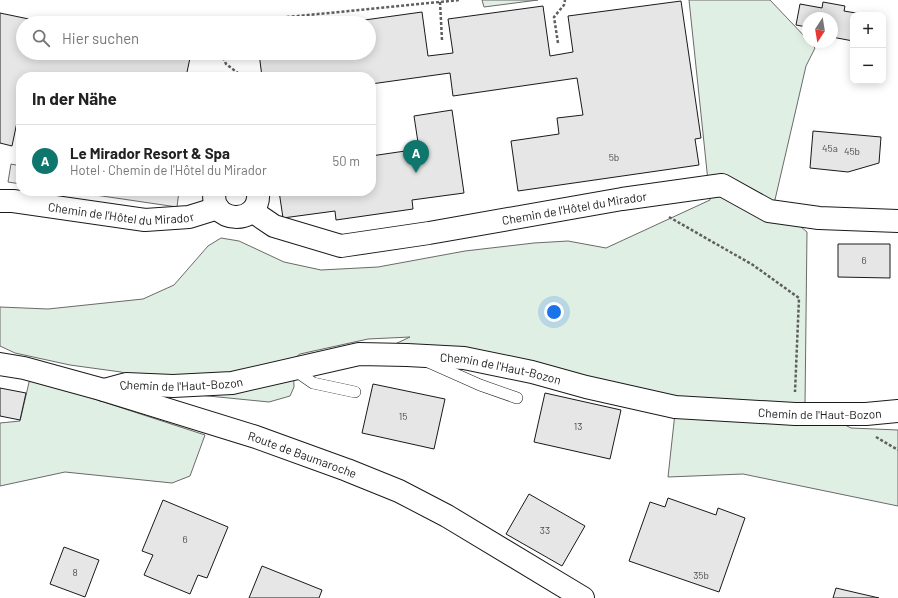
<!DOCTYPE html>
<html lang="de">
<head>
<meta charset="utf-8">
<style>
  :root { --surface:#fff; --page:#f2f2f2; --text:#222; --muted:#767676; --line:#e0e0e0; --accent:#0f766e }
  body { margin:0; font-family:Barlow,sans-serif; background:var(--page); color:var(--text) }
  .controls { position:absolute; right:12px; top:12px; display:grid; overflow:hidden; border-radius:8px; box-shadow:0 2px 10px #0003 }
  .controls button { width:36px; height:36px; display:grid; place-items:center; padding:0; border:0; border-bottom:1px solid var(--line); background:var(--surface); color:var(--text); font:20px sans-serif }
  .compass { position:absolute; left:802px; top:12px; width:36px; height:36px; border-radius:50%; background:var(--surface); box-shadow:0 2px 10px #0003; rotate:192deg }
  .you { position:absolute; left:554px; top:312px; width:14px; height:14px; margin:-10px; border:3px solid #fff; border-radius:50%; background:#1a73e8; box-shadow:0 0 0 6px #1a73e833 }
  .badge { display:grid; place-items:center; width:26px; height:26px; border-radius:50%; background:var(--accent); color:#fff; font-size:13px; font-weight:700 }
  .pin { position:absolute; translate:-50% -33px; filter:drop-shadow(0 1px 2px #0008) }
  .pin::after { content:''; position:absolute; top:21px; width:14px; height:12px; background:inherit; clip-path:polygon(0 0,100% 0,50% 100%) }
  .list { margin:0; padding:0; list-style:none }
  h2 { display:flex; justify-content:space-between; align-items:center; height:52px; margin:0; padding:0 16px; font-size:17px }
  h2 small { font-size:13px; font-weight:400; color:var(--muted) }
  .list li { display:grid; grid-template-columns:26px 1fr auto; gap:12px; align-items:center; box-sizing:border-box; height:72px; padding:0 16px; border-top:1px solid var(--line) }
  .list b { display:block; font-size:15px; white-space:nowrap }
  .list p { margin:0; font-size:13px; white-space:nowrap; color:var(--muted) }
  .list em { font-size:13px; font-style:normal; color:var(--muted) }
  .icon { flex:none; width:22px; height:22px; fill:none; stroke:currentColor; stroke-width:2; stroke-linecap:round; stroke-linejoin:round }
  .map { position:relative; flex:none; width:898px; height:598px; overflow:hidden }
  .search { position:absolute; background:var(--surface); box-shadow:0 2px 10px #0003; left:16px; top:16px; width:360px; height:44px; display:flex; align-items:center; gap:10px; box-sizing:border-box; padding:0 14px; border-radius:22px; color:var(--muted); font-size:15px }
  .panel { position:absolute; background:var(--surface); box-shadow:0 2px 10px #0003; left:16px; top:72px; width:360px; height:124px; border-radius:16px }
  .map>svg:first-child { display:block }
  .green { fill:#e0efe3; stroke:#6a6a6a }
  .parking { fill:#ededed; stroke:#6a6a6a }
  .building { fill:#e6e6e6; stroke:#1a1a1a }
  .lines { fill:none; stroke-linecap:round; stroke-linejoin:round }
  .service-casing { stroke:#1a1a1a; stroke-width:12 }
  .minor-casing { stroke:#1a1a1a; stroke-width:24 }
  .path { stroke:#5f5f5f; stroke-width:2.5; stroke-dasharray:3 2; stroke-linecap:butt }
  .service { stroke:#fff; stroke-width:11 }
  .minor { stroke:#fff; stroke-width:22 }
  .labels { text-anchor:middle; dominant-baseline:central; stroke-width:3; stroke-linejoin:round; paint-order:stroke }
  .number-label { font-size:10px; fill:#4d4d4d }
  .street-label { font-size:12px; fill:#1a1a1a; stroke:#fff }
</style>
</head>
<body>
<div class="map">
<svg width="898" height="598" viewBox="0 0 898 598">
  <rect width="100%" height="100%" fill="#fff"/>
  <!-- green -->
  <g class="green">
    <polygon points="482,0 538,0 484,7"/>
    <polygon points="689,0 770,0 808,40 808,42 810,42 815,48 806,66 774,204 807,232 805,405 851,428 898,430 898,506 743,474 668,477 675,413 462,366 361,360 410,337 368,339 300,354 293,359 294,387 290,396 269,402 188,394 121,372 70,365 15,353 0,346 0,307 48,309 143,299 174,285 208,246 221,238 239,241 284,262 321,270 378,267 465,251 534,243 568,241 606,248 710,200"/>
    <polygon points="30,378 205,435 190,476 172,483 65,472 0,486 0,423 20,421"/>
  </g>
  <!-- parking -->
  <g class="parking">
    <polygon points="11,164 21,166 21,184 8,182"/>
    <polygon points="68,191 179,191 177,207"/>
  </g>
  <!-- building -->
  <g class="building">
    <polygon points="681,1 701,138 695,139 699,165 518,191 511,141 559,134 557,118 583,115 577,78 453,96 450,73 371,84 371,77 262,77 259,53 369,53 369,23 343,23 422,12 428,56 453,53 448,19 543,6 550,56 573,52 568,16"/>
    <polygon points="823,2 845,6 844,11 862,14 862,15 853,15 853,41 832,37 832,18 808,18 808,34 805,34 807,27 796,25 800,4 822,8"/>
    <polygon points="0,13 48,23 23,23 23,53 191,53 186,77 21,77 21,103 12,146 0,143"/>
    <polygon points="818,42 829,42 828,45"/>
    <polygon points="452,110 464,193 412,200 413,209 336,220 335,211 283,218 279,191 371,191 371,156 419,149 414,116"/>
    <polygon points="813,131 881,137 879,163 848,172 810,168"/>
    <polygon points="838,244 890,244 890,278 838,277"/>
    <polygon points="373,384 445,399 434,449 362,433"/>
    <polygon points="0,388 26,393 20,420 0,416"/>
    <polygon points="545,393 621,410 610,459 534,442"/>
    <polygon points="529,494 585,526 562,566 506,534"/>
    <polygon points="668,498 716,515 718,508 745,518 719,592 629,561 650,502 665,507"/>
    <polygon points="163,500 228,527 207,578 198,575 190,594 144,575 153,555 142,551"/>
    <polygon points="64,547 99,560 85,597 50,584"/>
    <polygon points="262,566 322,590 319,598 249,598"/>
    <polygon points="836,588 879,598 833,598"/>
  </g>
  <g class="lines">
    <!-- service casing -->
    <g class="service-casing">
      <g id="service">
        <polyline points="426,361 480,385 517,398"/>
        <polyline points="293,369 313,383 355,392"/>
      </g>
    </g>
    <!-- minor casing -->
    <g class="minor-casing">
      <g id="minor">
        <path d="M 215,191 C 207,223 262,228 258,191"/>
        <path id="s1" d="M 0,201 L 13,201 L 145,220 L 189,217 L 218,208"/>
        <path id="s2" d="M 252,211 L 274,226 L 341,246 L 429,233 L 622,199 L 722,185 L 769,211 L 819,218 L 898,221"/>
        <path id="s3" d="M 0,364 L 24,368 L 104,390 L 256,437 L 347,470 L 399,491 L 447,516 L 583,598"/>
        <path id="s4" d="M 104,390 L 126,384 L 173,386 L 232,383 L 359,354 L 407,355 L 464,358 L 532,372 L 586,387 L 675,407 L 795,414 L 866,414 L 898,411"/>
      </g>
    </g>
    <!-- path -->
    <g class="path">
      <polyline points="440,2 442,40"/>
      <polyline points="227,23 460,0"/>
      <polyline points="558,43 554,17 564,5 565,0"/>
      <polyline points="221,53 226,64 243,77"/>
      <polyline points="669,217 753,265 799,298 795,392"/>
      <polyline points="876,437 898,450"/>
    </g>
    <!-- service -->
    <use href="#service" class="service"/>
    <!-- minor -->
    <use href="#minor" class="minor"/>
  </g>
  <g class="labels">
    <!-- number labels -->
    <g class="number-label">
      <text x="830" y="148">45a</text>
      <text x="852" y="151">45b</text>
      <text x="614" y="157">5b</text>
      <text x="864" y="260">6</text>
      <text x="403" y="416">15</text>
      <text x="578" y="426">13</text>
      <text x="545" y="530">33</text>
      <text x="185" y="539">6</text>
      <text x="75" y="572">8</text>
      <text x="701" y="575">35b</text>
    </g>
    <!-- street labels -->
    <g class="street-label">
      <text stroke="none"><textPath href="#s2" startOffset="333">Chemin de l'Hôtel du Mirador</textPath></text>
      <text stroke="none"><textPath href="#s1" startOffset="122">Chemin de l'Hôtel du Mirador</textPath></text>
      <text stroke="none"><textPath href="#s4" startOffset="402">Chemin de l'Haut-Bozon</textPath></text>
      <text stroke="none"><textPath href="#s4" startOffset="78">Chemin de l'Haut-Bozon</textPath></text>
      <text stroke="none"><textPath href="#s4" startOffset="726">Chemin de l'Haut-Bozon</textPath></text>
      <text stroke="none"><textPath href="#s3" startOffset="316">Route de Baumaroche</textPath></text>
    </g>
  </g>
</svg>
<div class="controls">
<button>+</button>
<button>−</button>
</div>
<svg class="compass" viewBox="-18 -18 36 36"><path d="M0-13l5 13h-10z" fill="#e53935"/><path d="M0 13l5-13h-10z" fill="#767676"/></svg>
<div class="you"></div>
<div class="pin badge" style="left:416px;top:173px">A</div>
<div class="search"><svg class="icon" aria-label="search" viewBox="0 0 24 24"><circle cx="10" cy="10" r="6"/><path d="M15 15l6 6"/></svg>Hier suchen</div>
<section class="panel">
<h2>In der Nähe<small></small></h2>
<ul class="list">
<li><span class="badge">A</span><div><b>Le Mirador Resort &amp; Spa</b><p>Hotel · Chemin de l'Hôtel du Mirador</p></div><em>50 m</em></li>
</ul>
</section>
</div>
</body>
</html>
